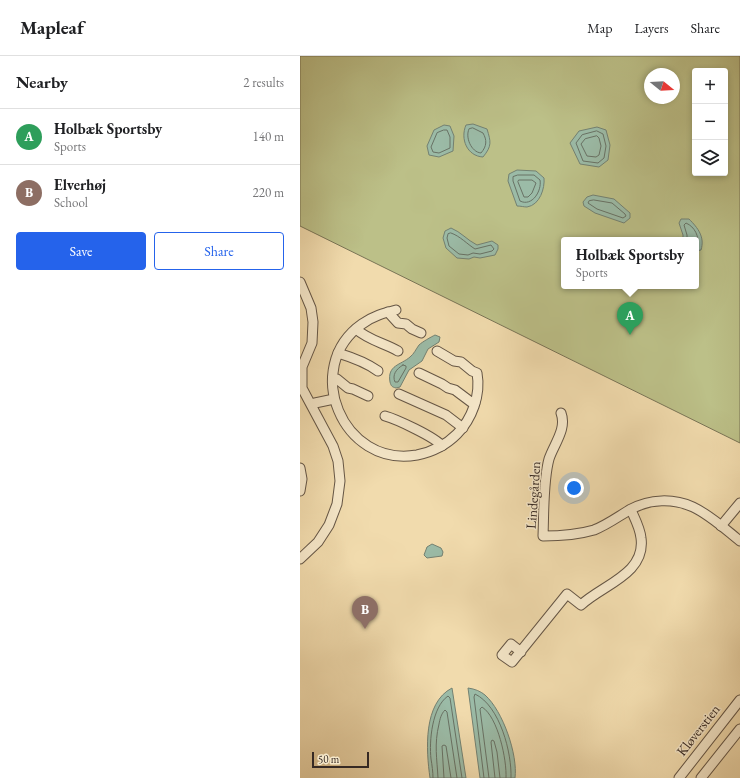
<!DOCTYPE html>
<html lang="en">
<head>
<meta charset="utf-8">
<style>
  :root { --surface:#fff; --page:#f6f6f6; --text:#202124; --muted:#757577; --line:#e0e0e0; --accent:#2563eb }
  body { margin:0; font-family:"EB Garamond",serif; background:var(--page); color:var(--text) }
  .controls { position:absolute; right:12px; top:12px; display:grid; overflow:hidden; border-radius:4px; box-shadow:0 2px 6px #0003 }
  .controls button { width:36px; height:36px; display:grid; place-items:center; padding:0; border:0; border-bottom:1px solid var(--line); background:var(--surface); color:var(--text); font:20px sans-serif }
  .compass { position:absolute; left:344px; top:12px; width:36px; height:36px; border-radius:50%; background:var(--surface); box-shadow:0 2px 6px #0003; rotate:108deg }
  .scale { position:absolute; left:12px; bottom:10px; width:57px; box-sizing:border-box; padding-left:4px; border:2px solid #362923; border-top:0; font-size:11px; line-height:14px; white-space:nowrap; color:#362923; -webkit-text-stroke:3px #f6e8ca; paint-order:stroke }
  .you { position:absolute; left:274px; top:432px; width:14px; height:14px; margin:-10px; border:3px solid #fff; border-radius:50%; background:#1a73e8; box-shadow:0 0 0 6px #1a73e833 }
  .badge { display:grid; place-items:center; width:26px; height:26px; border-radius:50%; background:var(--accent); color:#fff; font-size:13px; font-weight:700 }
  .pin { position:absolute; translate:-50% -33px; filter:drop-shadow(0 1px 2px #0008) }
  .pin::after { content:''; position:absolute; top:21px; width:14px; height:12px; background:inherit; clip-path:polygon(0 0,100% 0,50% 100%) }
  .popup { position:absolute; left:261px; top:181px; width:138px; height:52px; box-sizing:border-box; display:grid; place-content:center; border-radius:4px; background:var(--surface); filter:drop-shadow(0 1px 3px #0005); font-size:13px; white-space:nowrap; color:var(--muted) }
  .popup b { font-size:15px; color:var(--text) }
  .popup::after { content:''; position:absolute; left:50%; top:100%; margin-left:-8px; border:8px solid transparent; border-top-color:var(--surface) }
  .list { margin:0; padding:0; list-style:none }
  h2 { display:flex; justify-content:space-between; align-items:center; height:52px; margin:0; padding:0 16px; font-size:17px }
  h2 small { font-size:13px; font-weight:400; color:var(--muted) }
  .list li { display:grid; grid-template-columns:26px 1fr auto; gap:12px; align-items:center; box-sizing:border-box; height:56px; padding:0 16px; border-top:1px solid var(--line) }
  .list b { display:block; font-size:15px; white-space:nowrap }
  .list p { margin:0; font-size:13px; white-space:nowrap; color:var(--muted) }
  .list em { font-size:13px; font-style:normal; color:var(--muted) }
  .actions { display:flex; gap:8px; padding:12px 16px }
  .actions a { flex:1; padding:9px 0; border:1px solid var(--accent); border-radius:4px; text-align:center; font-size:14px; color:var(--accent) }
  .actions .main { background:var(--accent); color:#fff }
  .icon { flex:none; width:22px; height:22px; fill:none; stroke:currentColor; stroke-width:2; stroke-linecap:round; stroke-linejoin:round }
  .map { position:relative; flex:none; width:440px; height:722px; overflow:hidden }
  header { display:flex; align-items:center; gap:24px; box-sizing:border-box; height:56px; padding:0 20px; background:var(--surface); border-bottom:1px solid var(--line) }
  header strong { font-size:19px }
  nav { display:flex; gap:22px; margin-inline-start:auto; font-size:14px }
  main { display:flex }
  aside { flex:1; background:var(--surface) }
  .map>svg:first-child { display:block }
  .green { fill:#bcc088; stroke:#797456; fill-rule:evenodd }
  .water { fill:#9bbba7; stroke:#738172 }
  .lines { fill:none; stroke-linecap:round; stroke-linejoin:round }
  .shore { stroke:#687265; stroke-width:1 }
  .minor-casing { stroke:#655646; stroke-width:11 }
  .minor { stroke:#f6e8ca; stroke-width:9 }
  .labels { text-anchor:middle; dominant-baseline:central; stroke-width:3; stroke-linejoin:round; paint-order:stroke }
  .street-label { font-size:14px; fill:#362923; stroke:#f6e8ca }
</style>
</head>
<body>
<header>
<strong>Mapleaf</strong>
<nav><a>Map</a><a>Layers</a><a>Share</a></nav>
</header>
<main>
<aside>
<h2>Nearby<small>2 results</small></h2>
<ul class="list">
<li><span class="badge" style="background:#2e9e5b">A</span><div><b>Holbæk Sportsby</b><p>Sports</p></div><em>140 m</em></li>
<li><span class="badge" style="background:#8d6e63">B</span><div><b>Elverhøj</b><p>School</p></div><em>220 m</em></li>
</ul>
<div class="actions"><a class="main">Save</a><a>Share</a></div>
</aside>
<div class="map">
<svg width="440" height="722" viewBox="0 0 440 722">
  <rect width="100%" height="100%" fill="#f1dbad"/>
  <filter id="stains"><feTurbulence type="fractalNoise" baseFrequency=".005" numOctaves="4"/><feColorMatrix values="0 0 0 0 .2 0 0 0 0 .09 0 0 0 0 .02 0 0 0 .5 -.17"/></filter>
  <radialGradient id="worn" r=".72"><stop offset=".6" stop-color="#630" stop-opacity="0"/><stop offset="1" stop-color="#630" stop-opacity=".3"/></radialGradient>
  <!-- green -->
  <path class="green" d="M 0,0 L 440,0 L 440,387 L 0,170 ZM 395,15 L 425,15 L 425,117 L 395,117 ZM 350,18 L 374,18 L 374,42 L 350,42 ZM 264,184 L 396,184 L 396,230 L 264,230 Z"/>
  <!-- water -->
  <g class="water">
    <path d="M 173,68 L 187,73 C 191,86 192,90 183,101 C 167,100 160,83 166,69 Z"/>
    <polygon points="144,69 150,70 154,80 153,95 139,101 129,99 127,90 134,74"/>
    <polygon points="297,71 306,74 310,89 308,104 299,111 280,108 270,87 279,75"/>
    <path d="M 217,114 L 236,115 L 244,122 C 245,132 240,149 227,151 C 224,151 221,150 217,150 L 208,125 L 209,118 Z"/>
    <polygon points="293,139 314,143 330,157 330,162 324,167 295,157 284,150 283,146 287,141"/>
    <path d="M 381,163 L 389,163 C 398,172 405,181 401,194 L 396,195 L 396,184 L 383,184 L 383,179 L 379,167 Z"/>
    <path d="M 151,172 C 161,176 167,184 177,189 L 192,185 L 198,189 L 198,193 L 195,199 L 180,202 L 174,201 L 169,203 L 157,202 L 146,192 L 143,182 L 145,175 Z"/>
    <path d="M 135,279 L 140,281 L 139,286 L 128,293 L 122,305 L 109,314 L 100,331 L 96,332 C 92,331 91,330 90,326 C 87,309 101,309 110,301 C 114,298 116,293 119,289 C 122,286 131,281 135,279 Z"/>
    <polygon points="132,488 141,492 143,496 142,500 127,502 124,499 127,491"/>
    <path d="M 152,632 L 166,722 L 130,722 C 126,694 123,647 152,632 Z"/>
    <path d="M 168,632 C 175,633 180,635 185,639 C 203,655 218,699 215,722 L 180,722 Z"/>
  </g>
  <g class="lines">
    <!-- shore -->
    <g class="shore">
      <path d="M 173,72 L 183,77 C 187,84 187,90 181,97 C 171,96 165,81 169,73 Z"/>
      <polygon points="144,74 147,74 150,81 150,92 139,97 133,96 131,91 137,77"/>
      <polygon points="297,75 303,78 306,90 304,102 298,107 283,105 276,87 282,79"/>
      <polygon points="297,80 299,82 301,90 299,99 296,101 287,100 281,88 285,83"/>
      <path d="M 218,119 L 234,119 L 240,124 C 242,135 232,151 220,145 L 213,125 L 213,121 Z"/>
      <polygon points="219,124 232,124 236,127 232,137 228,141 224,141 218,126"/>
      <polygon points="294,144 312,147 325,158 326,160 323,162 297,153 288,147 289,145"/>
      <path d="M 151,177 C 160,180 167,188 175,193 L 191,189 L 194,193 L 192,195 L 180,198 L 173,197 L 168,199 L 159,198 L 149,190 L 147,182 L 148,178 Z"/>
      <path d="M 387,184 L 387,179 L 384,169 L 386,167 C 395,171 399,180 398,190 L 396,191"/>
      <path d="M 103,309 L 106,310 L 106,312 L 98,326 L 95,326 C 92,319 96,313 103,309 Z"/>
      <path d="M 133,722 C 133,716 132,709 131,703 C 129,685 132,651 148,640 L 150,642 L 162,722"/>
      <path d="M 138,722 C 137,702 134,689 139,668 C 140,663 141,658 145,654 L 147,656 L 157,722"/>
      <polyline points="144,722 142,690 144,689 146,690 151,722"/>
      <path d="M 184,722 L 174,641 L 175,638 C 200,650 212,697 211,722"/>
      <path d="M 189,722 L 180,653 L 182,651 C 198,661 207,704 206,722"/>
      <polyline points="195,722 191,686 192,684 194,685 197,696 200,722"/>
    </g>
    <!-- minor casing -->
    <g class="minor-casing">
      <g id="minor">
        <polyline points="0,226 11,252 13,266 12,287 2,311 2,332 33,390 38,405 40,425 37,448 29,469 18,486 0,503"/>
        <path d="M 96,254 C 84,257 73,260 62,268 C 1,311 42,412 117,399 C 132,396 146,389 157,378 C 172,363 181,339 177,317 L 172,315 L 161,306 L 154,305 L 137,295"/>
        <polyline points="88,256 98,267 106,268 112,273 121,277"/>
        <path d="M 56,273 C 68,284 84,287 98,295"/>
        <path d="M 38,297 C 51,301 67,307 78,315"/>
        <polyline points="119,317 142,328 148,332 155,334 171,346 175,347"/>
        <polyline points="33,323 37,323 48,332 53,333 68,340"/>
        <polyline points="99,338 146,359 163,372"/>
        <polyline points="12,349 15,347 34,343"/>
        <path d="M 261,357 C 267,373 254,388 249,403 C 243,425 244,457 243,480 C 260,480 277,479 294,474 C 307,469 319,460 331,453 C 350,443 373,442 393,451 C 410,459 425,473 440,485"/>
        <path d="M 85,360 C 96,363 135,381 142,390"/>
        <polyline points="0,412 2,423 0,435"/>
        <polyline points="421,470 440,447"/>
        <path d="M 221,596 L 211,588 L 202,599 L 212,606 L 267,538 L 281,549 C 302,529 346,518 341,482 C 340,472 335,463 331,454"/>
        <polyline points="379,722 440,644"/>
        <polyline points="401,722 440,673"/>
      </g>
    </g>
    <!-- minor -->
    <use href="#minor" class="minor"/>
  </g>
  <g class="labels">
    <!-- street labels -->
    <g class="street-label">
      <text transform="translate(233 439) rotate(-86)">Lindegården</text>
      <text transform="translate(398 674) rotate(-52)">Kløverstien</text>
    </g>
  </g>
  <rect width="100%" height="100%" filter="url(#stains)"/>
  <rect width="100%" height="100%" fill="url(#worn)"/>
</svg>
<div class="controls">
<button>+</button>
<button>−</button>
<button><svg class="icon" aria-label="layers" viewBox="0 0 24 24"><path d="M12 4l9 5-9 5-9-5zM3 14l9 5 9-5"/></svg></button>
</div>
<svg class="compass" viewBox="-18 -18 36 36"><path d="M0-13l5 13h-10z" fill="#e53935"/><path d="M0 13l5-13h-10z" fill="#757577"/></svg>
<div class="scale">50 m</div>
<div class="you"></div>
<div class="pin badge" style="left:330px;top:279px;background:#2e9e5b">A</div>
<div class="popup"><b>Holbæk Sportsby</b>Sports</div>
<div class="pin badge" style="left:65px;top:573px;background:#8d6e63">B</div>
</div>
</main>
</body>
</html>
